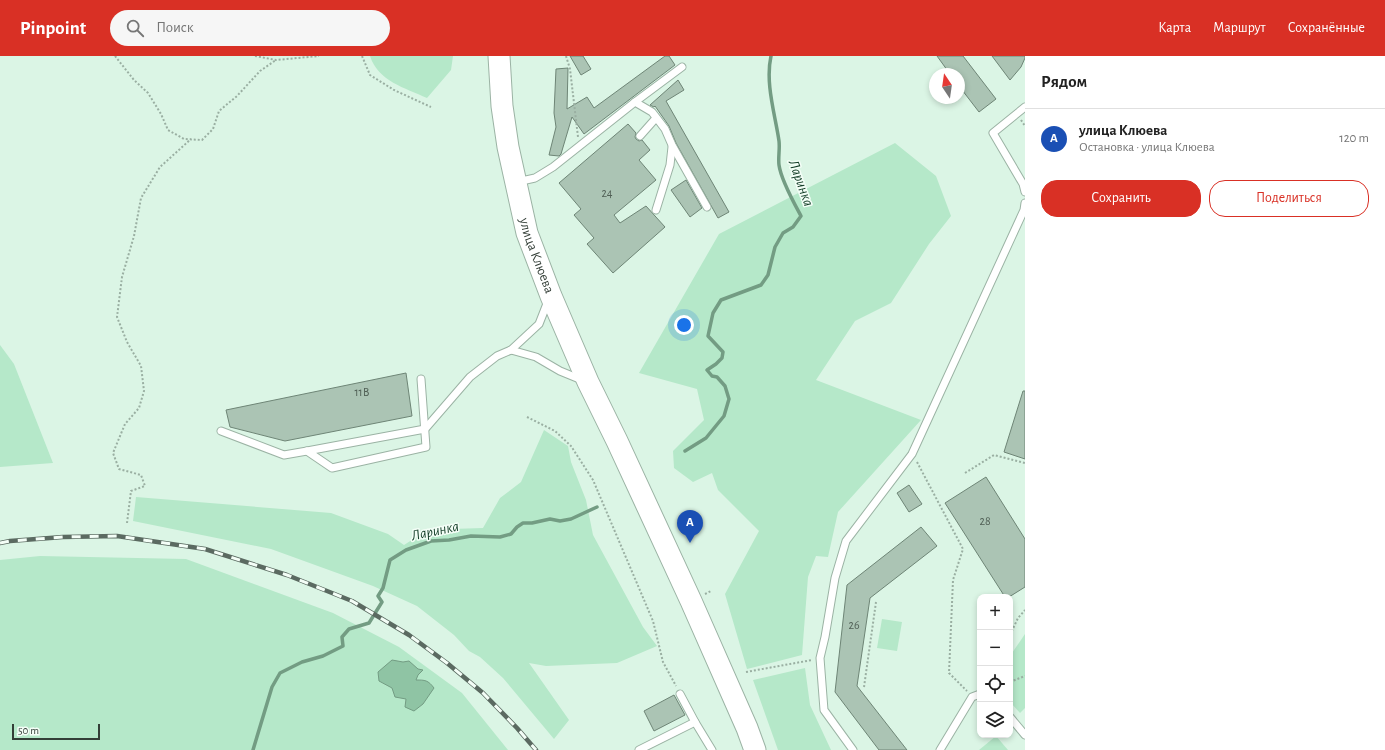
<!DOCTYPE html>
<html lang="ru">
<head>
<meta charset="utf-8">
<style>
  :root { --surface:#fff; --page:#f6f6f6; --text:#222; --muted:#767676; --line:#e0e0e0; --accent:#d93025 }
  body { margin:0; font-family:"Alegreya Sans",sans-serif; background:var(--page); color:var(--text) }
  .controls { position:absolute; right:12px; bottom:12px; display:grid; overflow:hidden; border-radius:8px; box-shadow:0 2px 6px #0003 }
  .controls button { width:36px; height:36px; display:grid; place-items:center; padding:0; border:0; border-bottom:1px solid var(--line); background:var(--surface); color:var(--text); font:20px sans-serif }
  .compass { position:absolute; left:929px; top:12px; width:36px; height:36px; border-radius:50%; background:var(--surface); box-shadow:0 2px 6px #0003; rotate:347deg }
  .scale { position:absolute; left:12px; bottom:10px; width:88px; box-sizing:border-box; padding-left:4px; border:2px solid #333e37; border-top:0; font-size:11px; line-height:14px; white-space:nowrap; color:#333e37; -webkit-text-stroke:3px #f4fef7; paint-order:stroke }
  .you { position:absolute; left:684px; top:269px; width:14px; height:14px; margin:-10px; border:3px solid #fff; border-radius:50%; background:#1a73e8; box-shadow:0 0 0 6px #1a73e833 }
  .badge { display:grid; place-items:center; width:26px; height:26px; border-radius:50%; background:var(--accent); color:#fff; font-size:13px; font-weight:700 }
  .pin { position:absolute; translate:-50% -33px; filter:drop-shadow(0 1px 2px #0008) }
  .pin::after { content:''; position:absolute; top:21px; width:14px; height:12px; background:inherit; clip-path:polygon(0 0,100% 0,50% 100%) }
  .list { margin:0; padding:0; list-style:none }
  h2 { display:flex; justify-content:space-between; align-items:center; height:52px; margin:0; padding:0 16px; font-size:17px }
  h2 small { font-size:13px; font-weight:400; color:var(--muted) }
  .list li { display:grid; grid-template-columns:26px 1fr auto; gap:12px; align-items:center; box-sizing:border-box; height:60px; padding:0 16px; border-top:1px solid var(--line) }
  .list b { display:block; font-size:15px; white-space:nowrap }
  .list p { margin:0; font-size:13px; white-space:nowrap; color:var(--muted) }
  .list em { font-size:13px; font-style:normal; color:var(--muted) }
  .actions { display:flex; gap:8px; padding:12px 16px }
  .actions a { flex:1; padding:9px 0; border:1px solid var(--accent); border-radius:16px; text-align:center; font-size:14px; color:var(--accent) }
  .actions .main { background:var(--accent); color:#fff }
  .icon { flex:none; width:22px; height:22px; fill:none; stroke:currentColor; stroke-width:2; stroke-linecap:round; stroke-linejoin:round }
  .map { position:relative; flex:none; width:1025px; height:694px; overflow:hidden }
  header { display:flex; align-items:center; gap:24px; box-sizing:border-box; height:56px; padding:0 20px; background:var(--accent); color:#fff }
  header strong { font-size:19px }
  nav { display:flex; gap:22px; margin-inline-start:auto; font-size:14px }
  .search { width:280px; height:36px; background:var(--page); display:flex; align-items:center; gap:10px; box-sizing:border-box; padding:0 14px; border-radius:22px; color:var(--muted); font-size:15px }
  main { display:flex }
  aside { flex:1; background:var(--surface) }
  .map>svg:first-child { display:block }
  .green { fill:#b5e8c9 }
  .water { fill:#8fc4a4; stroke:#739c83 }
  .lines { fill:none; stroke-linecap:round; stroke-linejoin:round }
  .stream { stroke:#739c83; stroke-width:3.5 }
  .building { fill:#abc4b4; stroke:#6e8576 }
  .service-casing { stroke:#9bb3a4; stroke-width:9 }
  .primary-casing { stroke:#9bb3a4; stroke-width:23 }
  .path { stroke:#9aafa2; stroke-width:2; stroke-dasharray:2 2; stroke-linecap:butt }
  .service { stroke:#fff; stroke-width:7 }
  .primary { stroke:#fff; stroke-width:21 }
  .rail-casing { stroke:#5b6a61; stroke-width:4.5 }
  .rail { stroke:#f4fef7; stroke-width:3; stroke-dasharray:9; stroke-linecap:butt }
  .labels { text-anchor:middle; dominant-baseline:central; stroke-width:3; stroke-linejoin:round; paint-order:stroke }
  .number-label { font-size:12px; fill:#516056 }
  .street-label { font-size:14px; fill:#333e37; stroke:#f4fef7 }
  .water-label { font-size:15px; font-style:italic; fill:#133d27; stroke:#f4fef7 }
</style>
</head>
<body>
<header>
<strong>Pinpoint</strong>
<div class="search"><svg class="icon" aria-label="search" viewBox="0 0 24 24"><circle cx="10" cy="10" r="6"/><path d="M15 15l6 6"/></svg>Поиск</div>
<nav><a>Карта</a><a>Маршрут</a><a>Сохранённые</a></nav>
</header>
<main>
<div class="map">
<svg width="1025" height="694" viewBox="0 0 1025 694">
  <rect width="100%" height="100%" fill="#dbf5e5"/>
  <!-- green -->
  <g class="green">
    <path d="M 370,0 L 453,0 L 451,14 L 427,42 C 405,32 378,25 370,0 Z"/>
    <polygon points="895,87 936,120 951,160 929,188 891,247 855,265 816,324 921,364 838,456 828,501 816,500 808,521 802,599 747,613 725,538 759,475 718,434 712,417 693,426 674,412 673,395 704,364 697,333 639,317 719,178"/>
    <polygon points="0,289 14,308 53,407 0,411"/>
    <polygon points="544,374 568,390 571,406 586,444 593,479 643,571 657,590 617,607 546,610 529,607 569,664 554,683 503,622 480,601 469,595 454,579 417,550 373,530 271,493 133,465 136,441 331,457 388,478 404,489 418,480 451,473 483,472 500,442 521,426"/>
    <polygon points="40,500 186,503 333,557 399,591 462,637 508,694 0,694 0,504"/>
    <polygon points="882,563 902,566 897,595 877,592"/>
    <polygon points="1025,578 1025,652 1020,657 1010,646 1010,600"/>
    <polygon points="805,612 810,649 831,694 778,694 753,624"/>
    <polygon points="996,680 1008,694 979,694"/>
  </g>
  <!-- water -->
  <path class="water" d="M 392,604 L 403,606 L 409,605 L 418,613 L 423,614 L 418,619 L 416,624 C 425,624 428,624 434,632 L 423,648 L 414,655 L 405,651 L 406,643 L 395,641 L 392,632 L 379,625 L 378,616 Z"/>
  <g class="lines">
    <!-- stream -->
    <g class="stream">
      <path d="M 685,395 L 706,382 L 724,360 L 729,343 L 725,330 L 717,321 L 712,320 L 707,314 L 716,308 L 722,302 L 723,296 L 708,280 L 713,257 L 721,244 L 761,229 L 768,219 L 775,191 L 783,177 L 793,171 L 801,160 C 794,147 781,124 779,109 C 778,101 780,93 779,85 C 775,58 765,27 771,0"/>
      <polyline points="253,694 272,631 280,617 302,606 323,600 343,590 342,581 349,573 369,567 382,546 378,540 383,532 390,504 406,494 431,485 449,484 471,480 500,481 511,478 517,471 523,467 532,467 550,463 560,465 571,463 597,451"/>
    </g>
  </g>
  <!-- building -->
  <g class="building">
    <polygon points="570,0 583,0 591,13 581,19"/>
    <polygon points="665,0 669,0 675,9 584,78 572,61 561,98 559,100 549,99 556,71 554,57 556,13 568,12 567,53 587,41 594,52"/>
    <polygon points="937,0 963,0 996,43 979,56 959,30 959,18 950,18"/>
    <polygon points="992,0 1025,0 1025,2 1021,11 1010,24"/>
    <polygon points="678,24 684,34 666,45 729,156 718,162 676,87 669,70 655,50 654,51 650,49"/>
    <polygon points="628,68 636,77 635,81 636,83 639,85 642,84 650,94 639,104 656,124 614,159 620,167 646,150 665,171 613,217 587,188 594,182 574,159 581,153 559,127"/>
    <polygon points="686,124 702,152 690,161 671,134"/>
    <polygon points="406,317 412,360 285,385 230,371 226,354"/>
    <polygon points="1023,335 1025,335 1025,403 1004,396"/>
    <polygon points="986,421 1025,483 1025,531 1009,541 1005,541 945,447"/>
    <polygon points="909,429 922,448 909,456 897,437"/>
    <polygon points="921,471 937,490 870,542 857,630 907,694 879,694 835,636 847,529"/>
    <polygon points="674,639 685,659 654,675 644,655"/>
  </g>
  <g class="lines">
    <!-- service casing -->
    <g class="service-casing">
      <g id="service">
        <polyline points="635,46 682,11"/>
        <polyline points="1025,51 993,77 1023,128 1025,136"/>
        <polyline points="640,80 656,62"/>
        <polyline points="517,126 535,122 553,111 635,46 652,56 665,73 672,89 707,151"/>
        <polyline points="656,154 670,109 672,91"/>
        <polyline points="511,294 536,301 560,315 582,324"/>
        <polyline points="221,375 284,399 307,395 425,373 470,321 497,300 511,294 539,268 548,245"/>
        <polyline points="307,395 332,412 426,391 421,323"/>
        <polyline points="680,638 695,666"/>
        <polyline points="1010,661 1025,679"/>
        <polyline points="639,694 695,666 712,694"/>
        <polyline points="853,694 824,654 820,602 825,581 835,522 846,485 912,398 1024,154 1025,147"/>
        <polyline points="940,694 972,641 980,638"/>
      </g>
    </g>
    <!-- primary casing -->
    <g class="primary-casing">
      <g id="primary">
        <path id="s1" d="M 499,0 L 502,50 L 508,91 L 527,177 L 551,240 L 588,326 L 617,385 L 691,545 L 747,672 L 755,694"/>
      </g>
    </g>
    <!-- path -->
    <g class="path">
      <polyline points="115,0 134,24 148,37 161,58 168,74 184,83 202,84 213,73 219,55 237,40 260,15 276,4"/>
      <polyline points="255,0 276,4 319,0"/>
      <polyline points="362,0 370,19 394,34 431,51"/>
      <polyline points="566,0 570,13 578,81"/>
      <polyline points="1021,64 1025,70"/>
      <polyline points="527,361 555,375 571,390 593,424 653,565 663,606 676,630"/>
      <polyline points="917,406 963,493 953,524 949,617 967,635"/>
      <polyline points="965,417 994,399 1025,407"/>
      <polyline points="127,467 131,435 145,430 141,419 119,413 113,397 125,368 139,352 144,335 141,310 127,286 117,261 122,221 134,180 141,142 160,111 191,83"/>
      <polyline points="705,538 711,535"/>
      <polyline points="1010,579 1018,562 1025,554"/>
      <polyline points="746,616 812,604"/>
      <polyline points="1010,626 1025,620"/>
      <polyline points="864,631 876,546"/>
    </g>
    <!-- service -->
    <use href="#service" class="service"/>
    <!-- primary -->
    <use href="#primary" class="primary"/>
    <!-- rail casing -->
    <g class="rail-casing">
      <polyline id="rail" points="0,487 10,485 63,481 117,480 205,493 287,519 352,545 409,579 447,607 483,637 517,672 536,694"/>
    </g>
    <!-- rail -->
    <use href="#rail" class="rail"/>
  </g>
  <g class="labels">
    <!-- number labels -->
    <g class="number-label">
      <text x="607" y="137">24</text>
      <text x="362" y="336">11В</text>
      <text x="985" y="465">28</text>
      <text x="854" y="569">26</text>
    </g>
    <!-- street labels -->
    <g class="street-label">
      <text stroke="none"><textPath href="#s1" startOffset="204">улица Клюева</textPath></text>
    </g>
    <!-- water labels -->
    <g class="water-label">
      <text transform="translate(801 127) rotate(70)">Ларинка</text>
      <text transform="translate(435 475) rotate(-12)">Ларинка</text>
    </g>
  </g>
</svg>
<div class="controls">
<button>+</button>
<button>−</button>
<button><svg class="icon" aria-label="locate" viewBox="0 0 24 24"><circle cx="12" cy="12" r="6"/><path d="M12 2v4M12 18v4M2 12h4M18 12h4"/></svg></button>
<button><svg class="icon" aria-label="layers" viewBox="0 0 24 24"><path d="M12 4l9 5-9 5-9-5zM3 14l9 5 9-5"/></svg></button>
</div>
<svg class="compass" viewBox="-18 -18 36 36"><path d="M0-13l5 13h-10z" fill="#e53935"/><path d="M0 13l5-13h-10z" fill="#767676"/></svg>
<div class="scale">50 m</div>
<div class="you"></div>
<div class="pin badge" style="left:690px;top:487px;background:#1a4fb4">A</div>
</div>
<aside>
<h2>Рядом<small></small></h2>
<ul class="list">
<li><span class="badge" style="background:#1a4fb4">A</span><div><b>улица Клюева</b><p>Остановка · улица Клюева</p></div><em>120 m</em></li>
</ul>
<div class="actions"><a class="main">Сохранить</a><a>Поделиться</a></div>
</aside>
</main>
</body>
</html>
